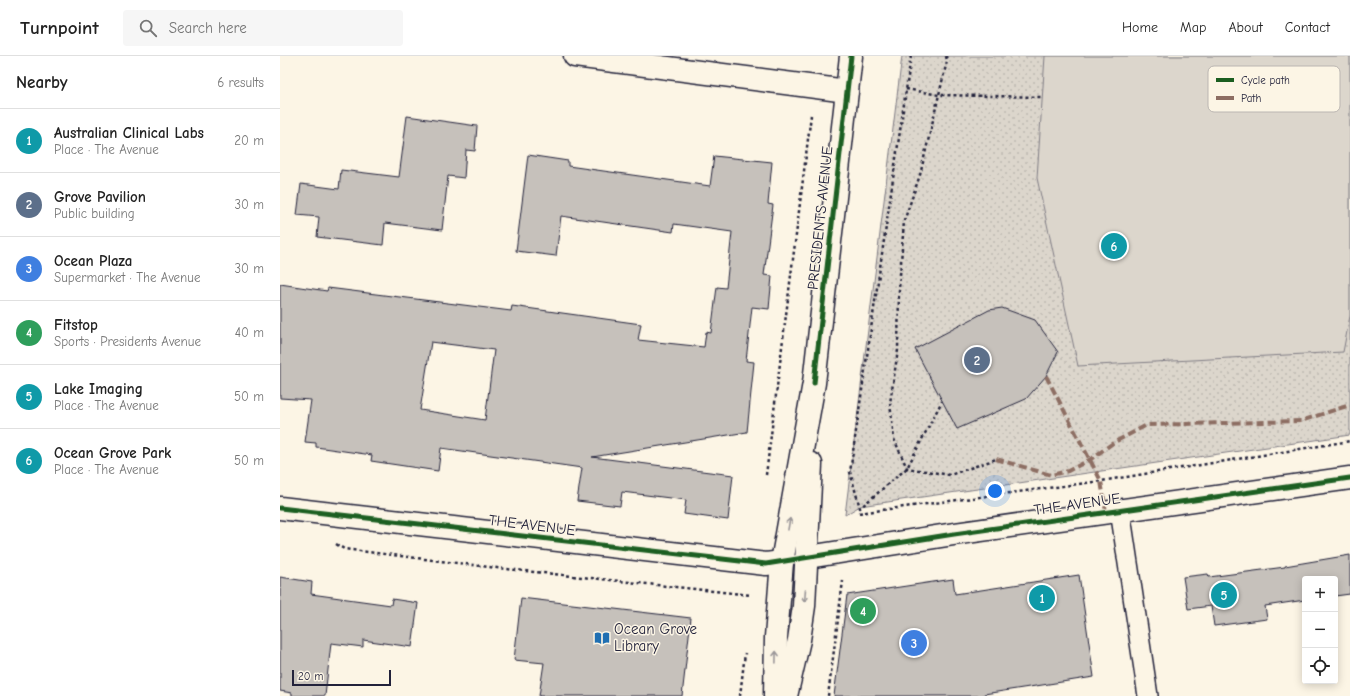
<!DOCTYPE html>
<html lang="en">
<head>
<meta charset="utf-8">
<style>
  :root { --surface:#fff; --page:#f6f6f6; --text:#222; --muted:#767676; --line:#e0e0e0; --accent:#0f766e }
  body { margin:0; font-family:"Comic Neue",sans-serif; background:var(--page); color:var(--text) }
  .controls { position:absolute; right:12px; bottom:12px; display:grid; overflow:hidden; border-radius:4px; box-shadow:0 2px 10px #0003 }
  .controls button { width:36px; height:36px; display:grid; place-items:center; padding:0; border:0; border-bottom:1px solid var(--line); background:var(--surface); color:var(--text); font:20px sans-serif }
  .scale { position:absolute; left:12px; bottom:10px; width:99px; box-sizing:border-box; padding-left:4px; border:2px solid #22223b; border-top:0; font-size:11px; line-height:14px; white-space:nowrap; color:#22223b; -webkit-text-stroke:3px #fcf5e5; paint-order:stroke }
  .you { position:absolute; left:715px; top:435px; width:14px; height:14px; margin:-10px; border:3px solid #fff; border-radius:50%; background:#1a73e8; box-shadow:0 0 0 6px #1a73e833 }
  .badge { display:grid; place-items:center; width:26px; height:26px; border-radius:50%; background:var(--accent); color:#fff; font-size:13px; font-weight:700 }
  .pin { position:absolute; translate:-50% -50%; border:2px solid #fff; box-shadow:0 1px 4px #0006 }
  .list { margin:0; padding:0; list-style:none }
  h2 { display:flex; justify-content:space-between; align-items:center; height:52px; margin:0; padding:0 16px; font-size:17px }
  h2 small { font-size:13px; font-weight:400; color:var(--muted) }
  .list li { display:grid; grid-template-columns:26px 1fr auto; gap:12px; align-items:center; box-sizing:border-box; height:64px; padding:0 16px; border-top:1px solid var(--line) }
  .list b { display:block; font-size:15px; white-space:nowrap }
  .list p { margin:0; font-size:13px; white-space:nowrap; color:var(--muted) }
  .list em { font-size:13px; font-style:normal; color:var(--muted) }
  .icon { flex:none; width:22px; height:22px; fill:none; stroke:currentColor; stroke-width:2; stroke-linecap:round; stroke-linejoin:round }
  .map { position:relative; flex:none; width:1070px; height:640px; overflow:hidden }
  header { display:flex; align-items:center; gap:24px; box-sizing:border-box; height:56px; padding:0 20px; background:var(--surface); border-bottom:1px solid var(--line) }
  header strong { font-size:19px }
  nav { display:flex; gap:22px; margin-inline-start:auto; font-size:14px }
  .search { width:280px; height:36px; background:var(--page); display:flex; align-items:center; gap:10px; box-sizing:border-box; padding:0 14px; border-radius:4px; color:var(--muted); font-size:15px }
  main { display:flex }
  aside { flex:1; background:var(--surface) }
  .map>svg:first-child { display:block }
  .park { fill:url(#park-dots); stroke:#7f7c84 }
  .pitch { fill:#dcd6cc; stroke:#7f7c84 }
  .building { fill:#c6c1bb; stroke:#22223b; fill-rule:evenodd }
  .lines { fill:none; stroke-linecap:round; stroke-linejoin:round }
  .service-casing { stroke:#22223b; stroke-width:22 }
  .minor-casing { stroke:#22223b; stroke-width:25 }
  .tertiary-casing { stroke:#22223b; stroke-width:25 }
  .path { stroke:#22223b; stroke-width:2.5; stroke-dasharray:3 3; stroke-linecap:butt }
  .service { stroke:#fcf5e5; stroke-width:19 }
  .minor { stroke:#fcf5e5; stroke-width:22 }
  .tertiary { stroke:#fcf5e5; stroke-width:22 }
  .quiet { stroke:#8d6e63; stroke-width:4; stroke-dasharray:8 4; stroke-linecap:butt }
  .cycleway-casing { stroke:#fcf5e5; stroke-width:8 }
  .cycleway { stroke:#1b5e20; stroke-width:5 }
  .oneway { stroke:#9a9698 }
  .labels { text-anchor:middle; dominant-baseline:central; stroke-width:3; stroke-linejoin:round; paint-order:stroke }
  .street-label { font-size:15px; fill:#22223b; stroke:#fcf5e5 }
  .poi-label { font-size:15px; fill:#22223b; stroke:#fcf5e5; text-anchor:start }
  .key { fill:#fcf5e5; stroke:#bbb6b2; stroke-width:1 }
  .key-label { font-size:11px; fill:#22223b }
</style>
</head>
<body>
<header>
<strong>Turnpoint</strong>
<div class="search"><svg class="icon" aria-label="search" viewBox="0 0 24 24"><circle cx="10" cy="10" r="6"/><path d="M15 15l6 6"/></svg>Search here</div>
<nav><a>Home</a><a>Map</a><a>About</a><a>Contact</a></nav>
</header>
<main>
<aside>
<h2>Nearby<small>6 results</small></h2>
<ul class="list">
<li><span class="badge" style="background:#0f9aa8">1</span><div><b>Australian Clinical Labs</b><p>Place · The Avenue</p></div><em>20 m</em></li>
<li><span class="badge" style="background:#5c6f8a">2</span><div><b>Grove Pavilion</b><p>Public building</p></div><em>30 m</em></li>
<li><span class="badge" style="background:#3f7fe0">3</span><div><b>Ocean Plaza</b><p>Supermarket · The Avenue</p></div><em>30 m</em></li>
<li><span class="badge" style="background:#2e9e5b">4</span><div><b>Fitstop</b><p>Sports · Presidents Avenue</p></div><em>40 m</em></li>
<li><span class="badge" style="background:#0f9aa8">5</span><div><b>Lake Imaging</b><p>Place · The Avenue</p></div><em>50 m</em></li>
<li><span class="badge" style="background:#0f9aa8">6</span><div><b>Ocean Grove Park</b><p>Place · The Avenue</p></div><em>50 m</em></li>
</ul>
</aside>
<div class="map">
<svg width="1070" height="640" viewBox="0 0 1070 640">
  <defs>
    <pattern id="park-dots" width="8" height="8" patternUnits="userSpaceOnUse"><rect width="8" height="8" fill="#dcd6cc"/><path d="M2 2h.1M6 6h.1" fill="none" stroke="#bcb7b0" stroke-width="1.8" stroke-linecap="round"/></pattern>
  </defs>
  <rect width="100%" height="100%" fill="#fcf5e5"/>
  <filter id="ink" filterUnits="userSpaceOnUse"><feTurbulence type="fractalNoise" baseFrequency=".025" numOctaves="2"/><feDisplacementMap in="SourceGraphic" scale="8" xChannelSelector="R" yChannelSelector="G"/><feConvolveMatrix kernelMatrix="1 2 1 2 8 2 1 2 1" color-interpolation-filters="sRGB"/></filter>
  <g filter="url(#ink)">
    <!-- park -->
    <polygon class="park" points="622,0 1070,0 1070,379 580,450 565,459"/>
    <!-- pitch -->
    <polygon class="pitch" points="765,0 1070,0 1070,260 1063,296 798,310 757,122"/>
    <!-- building -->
    <g class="building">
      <polygon points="127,60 197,70 195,95 186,94 184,122 168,120 162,174 105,167 103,189 37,181 39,161 17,159 21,128 59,133 61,114 119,121"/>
      <path d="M 248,99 L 288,105 L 288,110 L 430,130 L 434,100 L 492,106 L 488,148 L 493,149 L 484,219 L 492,220 L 489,253 L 472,251 L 466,305 L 474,306 L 467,376 L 312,401 L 453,419 L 448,464 L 404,458 L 406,444 L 342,436 L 340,450 L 297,445 L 302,412 L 161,392 L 158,415 L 91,405 L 92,399 L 36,391 L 36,387 L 25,386 L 31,344 L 0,342 L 0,228 L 47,235 L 48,232 L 231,255 L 232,250 L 361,268 L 358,284 L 424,291 L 426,276 L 431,277 L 437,231 L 446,232 L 452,176 L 394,168 L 393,176 L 281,160 L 276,200 L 236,195 ZM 151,286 L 214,294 L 205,364 L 140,354 Z"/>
      <polygon points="722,252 755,264 778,296 766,320 746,343 677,373 635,293 709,254"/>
      <polygon points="1070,499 1070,538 1055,540 1055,523 1025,523 1025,544 985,550 987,563 934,570 931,550 908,553 903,521 928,518 929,521 1005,511 1005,510"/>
      <polygon points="799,519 814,621 704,638 705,640 554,640 567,539 673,523 675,538"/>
      <polygon points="0,521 32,526 31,538 111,549 112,543 138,547 132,591 83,584 83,591 51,587 45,640 12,640 12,637 0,635"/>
      <polygon points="241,542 411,562 402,640 259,640 264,607 234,604"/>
    </g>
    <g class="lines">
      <!-- service casing -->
      <g class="service-casing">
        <polyline id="service" points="840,454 868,640"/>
      </g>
      <!-- minor casing -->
      <g class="minor-casing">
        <g id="minor">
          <polyline points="295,0 567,35"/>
          <polyline points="0,452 486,508 502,506"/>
          <polyline points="528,501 674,478 1070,422"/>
        </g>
      </g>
      <!-- tertiary casing -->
      <g class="tertiary-casing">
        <g id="tertiary">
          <polyline points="495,640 496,581 502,506 534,327 571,0"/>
          <polyline points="506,640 519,584 524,550 531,408"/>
        </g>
      </g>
      <!-- path -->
      <g class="path">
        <polyline points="631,0 570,416 580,452 627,412 662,345"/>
        <polyline points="666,0 667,5 640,119 624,165 619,233 618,294 610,347 614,383 627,412 670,419 716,403"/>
        <polyline points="626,33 659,39 762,41"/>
        <polyline points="486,419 531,59"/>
        <polyline points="579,457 821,425 1070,385"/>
        <polyline points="56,488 64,493 217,512 471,539"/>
        <polyline points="460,640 465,597"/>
        <polyline points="548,640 563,525"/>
      </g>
      <!-- service -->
      <use href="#service" class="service"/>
      <!-- minor -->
      <use href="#minor" class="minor"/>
      <!-- tertiary -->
      <use href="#tertiary" class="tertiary"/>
      <!-- quiet -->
      <g class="quiet">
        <polyline points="766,320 821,425 826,456"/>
        <polyline points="716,403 771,419 788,415 811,403 833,387 867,369 1021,365 1070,349"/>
      </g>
      <!-- cycleway casing -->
      <g class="cycleway-casing">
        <g id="cycleway">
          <polyline points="534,327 571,0"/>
          <polyline points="0,452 486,508 674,478 1070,422"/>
        </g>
      </g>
      <!-- cycleway -->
      <use href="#cycleway" class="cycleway"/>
    </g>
    <!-- one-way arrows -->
    <defs><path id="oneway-shaft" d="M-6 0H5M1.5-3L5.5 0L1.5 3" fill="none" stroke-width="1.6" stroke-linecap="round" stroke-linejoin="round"/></defs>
    <g class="oneway">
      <use href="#oneway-shaft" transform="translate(509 468) rotate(-80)"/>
      <use href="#oneway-shaft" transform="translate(525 540) rotate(94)"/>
      <use href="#oneway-shaft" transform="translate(496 601) rotate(-89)"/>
    </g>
  </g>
  <!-- icons -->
  <defs>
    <g id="library-bare" transform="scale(1.2)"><path d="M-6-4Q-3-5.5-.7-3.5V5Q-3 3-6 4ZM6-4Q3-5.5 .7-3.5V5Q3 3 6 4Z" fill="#1f6fb2" stroke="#fcf5e5" stroke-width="2.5" paint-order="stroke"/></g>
  </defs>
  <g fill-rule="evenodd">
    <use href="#library-bare" x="322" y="582"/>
  </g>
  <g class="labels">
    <!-- street labels -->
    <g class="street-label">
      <text transform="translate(540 162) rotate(-84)">PRESIDENTS AVENUE</text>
      <text transform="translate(797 448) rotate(-8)">THE AVENUE</text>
      <text transform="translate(252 469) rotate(7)">THE AVENUE</text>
    </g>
    <!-- poi labels -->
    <g class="poi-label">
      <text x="334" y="573">Ocean Grove<tspan x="334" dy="17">Library</tspan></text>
    </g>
  </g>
  <!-- legend -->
  <rect x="928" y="10" width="132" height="46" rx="6" class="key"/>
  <rect x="936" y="22" width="18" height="4" fill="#1b5e20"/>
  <rect x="936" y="40" width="18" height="4" fill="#8d6e63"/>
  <g class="key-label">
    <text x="961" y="28">Cycle path</text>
    <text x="961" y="46">Path</text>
  </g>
</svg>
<div class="controls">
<button>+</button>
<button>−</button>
<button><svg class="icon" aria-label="locate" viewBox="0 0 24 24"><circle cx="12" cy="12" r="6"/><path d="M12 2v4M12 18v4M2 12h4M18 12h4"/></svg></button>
</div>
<div class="scale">20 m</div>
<div class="you"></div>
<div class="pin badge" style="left:762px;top:542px;background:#0f9aa8">1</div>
<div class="pin badge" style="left:697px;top:304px;background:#5c6f8a">2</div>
<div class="pin badge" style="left:634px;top:587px;background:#3f7fe0">3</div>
<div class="pin badge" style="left:583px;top:555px;background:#2e9e5b">4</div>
<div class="pin badge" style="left:944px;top:539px;background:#0f9aa8">5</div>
<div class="pin badge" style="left:834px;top:190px;background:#0f9aa8">6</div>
</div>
</main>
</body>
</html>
